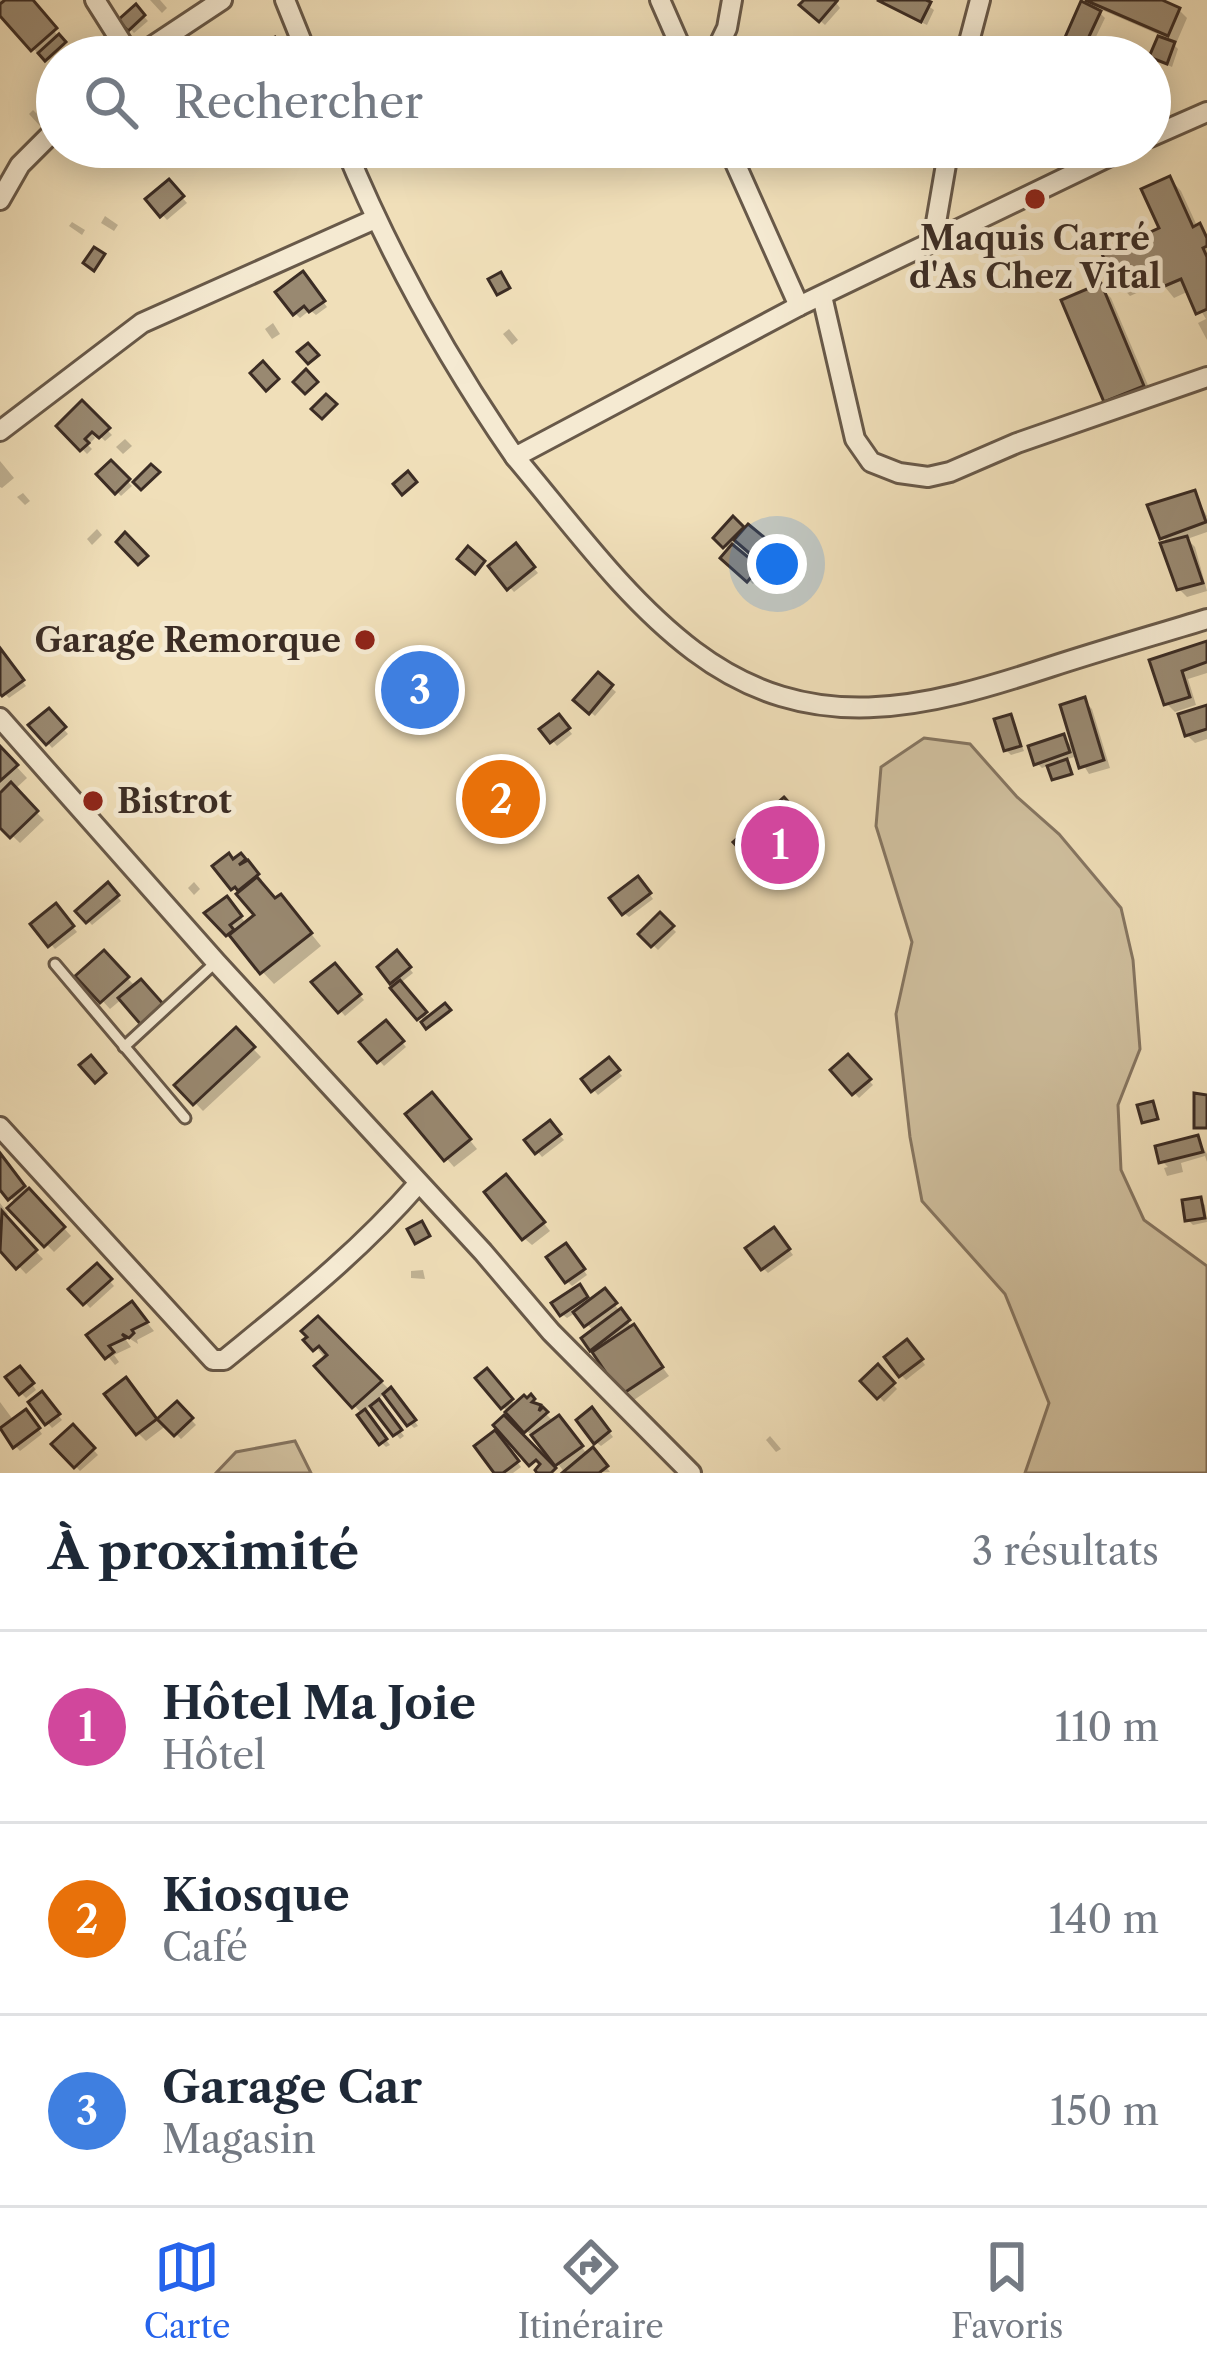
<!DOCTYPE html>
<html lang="fr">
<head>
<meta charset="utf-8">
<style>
  :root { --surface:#fff; --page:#f2f2f3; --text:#1f2937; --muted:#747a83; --line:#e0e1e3; --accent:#2563eb }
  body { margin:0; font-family:"Libre Caslon Text",serif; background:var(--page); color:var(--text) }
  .you { position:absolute; left:777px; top:564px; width:42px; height:42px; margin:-30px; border:9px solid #fff; border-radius:50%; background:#1a73e8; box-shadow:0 0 0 18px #1a73e833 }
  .badge { display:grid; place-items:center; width:78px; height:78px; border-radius:50%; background:var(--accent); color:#fff; font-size:39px; font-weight:700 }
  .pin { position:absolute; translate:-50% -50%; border:6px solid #fff; box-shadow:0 3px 12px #0006 }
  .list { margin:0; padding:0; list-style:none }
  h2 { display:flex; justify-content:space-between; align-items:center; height:156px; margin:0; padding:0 48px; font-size:51px }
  h2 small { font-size:39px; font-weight:400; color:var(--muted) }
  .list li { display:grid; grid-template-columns:78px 1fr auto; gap:36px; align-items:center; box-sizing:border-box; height:192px; padding:0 48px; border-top:3px solid var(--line) }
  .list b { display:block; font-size:45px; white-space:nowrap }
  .list p { margin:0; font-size:39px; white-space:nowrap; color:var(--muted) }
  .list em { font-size:39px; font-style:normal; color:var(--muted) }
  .icon { flex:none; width:66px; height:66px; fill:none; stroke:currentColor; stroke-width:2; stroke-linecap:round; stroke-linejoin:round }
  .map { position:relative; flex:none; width:1207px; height:1473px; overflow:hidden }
  .search { position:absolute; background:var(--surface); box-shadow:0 6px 30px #0003; left:36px; right:36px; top:36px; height:132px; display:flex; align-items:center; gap:30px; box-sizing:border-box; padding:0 42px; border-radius:66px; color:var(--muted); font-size:45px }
  .sheet { height:732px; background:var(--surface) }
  nav { display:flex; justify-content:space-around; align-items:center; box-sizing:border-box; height:168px; border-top:3px solid var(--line); background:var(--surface); font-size:33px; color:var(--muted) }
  nav a { display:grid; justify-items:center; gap:6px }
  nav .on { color:var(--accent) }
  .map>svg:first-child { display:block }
  .green { fill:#d1c1a0; stroke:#867662; stroke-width:3 }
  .shadow { fill:#0003 }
  .building { fill:#998971; stroke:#3b2c24; stroke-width:3 }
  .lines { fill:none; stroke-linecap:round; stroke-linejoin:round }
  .lane-casing { stroke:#685949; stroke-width:15 }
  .street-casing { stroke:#685949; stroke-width:24 }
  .lane { stroke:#f5ead2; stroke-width:9 }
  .street { stroke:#f5ead2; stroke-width:18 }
  .poi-dot { fill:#8f2418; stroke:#f5ead2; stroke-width:4.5 }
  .labels { text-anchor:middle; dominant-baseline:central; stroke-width:10; stroke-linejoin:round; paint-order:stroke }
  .poi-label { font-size:33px; font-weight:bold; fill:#3b2c24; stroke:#f5ead2 }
</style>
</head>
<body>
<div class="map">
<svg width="1207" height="1473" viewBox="0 0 1207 1473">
  <rect width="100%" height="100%" fill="#f0dfb9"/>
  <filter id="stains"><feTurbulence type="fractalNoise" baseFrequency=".00167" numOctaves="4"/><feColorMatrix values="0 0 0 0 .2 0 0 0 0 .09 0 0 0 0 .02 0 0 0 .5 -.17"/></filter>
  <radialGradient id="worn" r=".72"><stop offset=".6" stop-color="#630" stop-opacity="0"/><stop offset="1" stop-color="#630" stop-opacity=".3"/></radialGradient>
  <!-- green -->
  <g class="green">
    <polygon points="924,738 970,744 1017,797 1059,834 1121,908 1133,960 1140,1049 1118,1105 1121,1170 1144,1220 1207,1266 1207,1473 1025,1473 1049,1403 1005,1294 922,1201 910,1137 896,1014 912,942 876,826 881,767"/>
    <polygon points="295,1441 311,1473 216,1473 236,1452"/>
  </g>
  <!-- shadow -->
  <g class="shadow">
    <polygon points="0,0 30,0 65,45 49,60 41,57 0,12"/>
    <polygon points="150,0 160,0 167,8 162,13"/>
    <polygon points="808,0 834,0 840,8 825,25 803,5"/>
    <polygon points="877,0 920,0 934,10 927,25"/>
    <polygon points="1086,0 1155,0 1179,10 1187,18 1175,46 1178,49 1172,67 1152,58 1162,36 1093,6 1105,18 1091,47 1075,49 1071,57 1067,55 1062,51 1098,12"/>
    <polygon points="136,8 148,21 134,33 122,20"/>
    <polygon points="176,38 186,48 177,57 162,57 158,53"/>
    <polygon points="33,110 45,122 40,126 29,114"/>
    <polygon points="1170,179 1181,191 1198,228 1207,234 1207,340 1198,323 1206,319 1189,291 1174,298 1161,282 1130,296 1119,284 1163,230"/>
    <polygon points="169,183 187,203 167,220 149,200"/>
    <polygon points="105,216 118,225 114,231 101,223"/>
    <polygon points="72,222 85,230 82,235 69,226"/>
    <polygon points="307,280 327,307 316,315 310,310 300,318 295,313"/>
    <polygon points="1100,287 1111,298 1153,397 1118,411 1107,400"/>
    <polygon points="273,323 280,334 272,339 265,329"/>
    <polygon points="509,329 518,340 512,345 503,334"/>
    <polygon points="82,405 112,435 105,441 90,426 87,428 95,438 88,445 92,449 87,454 60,426"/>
    <polygon points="125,439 132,446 123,454 116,447"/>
    <polygon points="0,461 14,478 2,488 0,487"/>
    <polygon points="111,464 132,486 121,496 100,474"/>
    <polygon points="23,493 30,501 25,505 17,497"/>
    <polygon points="1194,494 1207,516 1207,532 1187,539 1195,547 1207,591 1187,597 1179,589 1169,544 1163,537"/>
    <polygon points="733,521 745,532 748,528 778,554 772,562 797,578 771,562 768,566 739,541 732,548 762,574 753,584 724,558 730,551 717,538"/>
    <polygon points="97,529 102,535 92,545 87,539"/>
    <polygon points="516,547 538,573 514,592 492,567"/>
    <polygon points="1207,644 1207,673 1188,679 1196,705 1175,712 1167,704 1153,662"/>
    <polygon points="0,651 26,686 9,698 0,689"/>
    <polygon points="598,676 616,692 595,716 577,700"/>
    <polygon points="1084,701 1092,709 1110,768 1089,774 1078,756 1064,760 1072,776 1057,780 1050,765 1042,768 1037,763 1063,737 1077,751"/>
    <polygon points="1207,708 1207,739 1195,743 1187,735"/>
    <polygon points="48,712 68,734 52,748 33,725"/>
    <polygon points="1010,717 1024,751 1011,755 1006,750"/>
    <polygon points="559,718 572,734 557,746 544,730"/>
    <polygon points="0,749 27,778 14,790 44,820 20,843 0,824"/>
    <polygon points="783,801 824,846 778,886 738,842"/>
    <polygon points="241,857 262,880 259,883 276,901 291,909 321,946 274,984 208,914 232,905 247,925 258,916 216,867"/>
    <polygon points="194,882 200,889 194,895 188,888"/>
    <polygon points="643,885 653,899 629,917 624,913"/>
    <polygon points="108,886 121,901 92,925 79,911"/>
    <polygon points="56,907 77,932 55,949 35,925"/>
    <polygon points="660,916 676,932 658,950 642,934"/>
    <polygon points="104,954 136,987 110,1009 80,976"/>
    <polygon points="397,954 413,973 399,984 430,1019 445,1007 450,1013 430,1028 392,982"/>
    <polygon points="334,967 364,1000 345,1016 316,982"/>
    <polygon points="386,1024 406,1047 384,1066 364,1043"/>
    <polygon points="236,1031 261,1057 203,1111 178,1085"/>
    <polygon points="848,1058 873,1085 859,1098 834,1070"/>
    <polygon points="609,1061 622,1076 598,1095 585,1079"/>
    <polygon points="440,1104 477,1149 454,1167 409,1115"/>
    <polygon points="549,1124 564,1140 542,1157 528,1140"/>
    <polygon points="1197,1138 1207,1154 1207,1162 1205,1156 1181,1163 1183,1172 1167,1176 1164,1168 1168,1167 1162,1161"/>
    <polygon points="0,1157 71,1236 54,1252 11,1208 16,1204 0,1185"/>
    <polygon points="514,1186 550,1231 532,1245 524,1238"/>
    <polygon points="1200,1200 1205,1205 1207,1222 1193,1225 1188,1220"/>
    <polygon points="0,1203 8,1214 3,1217 43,1259 26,1274 0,1246"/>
    <polygon points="779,1236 793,1255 768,1273 763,1268"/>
    <polygon points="570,1251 587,1275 572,1286 567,1281"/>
    <polygon points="97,1267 114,1286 90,1308 73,1289"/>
    <polygon points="423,1270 425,1279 411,1278 411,1271"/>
    <polygon points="605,1292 669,1376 631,1402 585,1339 594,1332 577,1312 567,1318 562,1314 584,1293 591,1303"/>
    <polygon points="139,1313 154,1331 137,1340 138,1344 121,1333 131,1347 114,1355 119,1362 115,1365 91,1336"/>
    <polygon points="318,1320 396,1396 418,1426 414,1428 410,1424 386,1392 376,1401 404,1436 400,1439 372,1404 364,1412 390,1445 386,1447 382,1443 363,1415 319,1367 326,1360 305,1332"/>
    <polygon points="912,1347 925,1365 906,1380 901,1375"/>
    <polygon points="878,1369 897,1389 884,1402 864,1381"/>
    <polygon points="487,1372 516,1406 530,1398 554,1422 566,1427 587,1454 597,1455 610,1472 565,1473 534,1433 531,1435 503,1407"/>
    <polygon points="25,1374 36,1390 26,1398 21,1393"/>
    <polygon points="134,1389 159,1422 177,1405 196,1425 181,1439 167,1425 146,1441 138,1433"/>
    <polygon points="46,1400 62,1420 52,1428 32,1403"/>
    <polygon points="0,1402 14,1421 30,1417 42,1434 20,1451 0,1429"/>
    <polygon points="597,1416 613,1437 601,1446 596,1442"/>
    <polygon points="73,1428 98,1455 80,1471 55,1444"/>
    <polygon points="770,1436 781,1449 776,1452 766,1440"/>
    <polygon points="499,1439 521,1467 513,1473 498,1473"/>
  </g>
  <!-- building -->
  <g class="building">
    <polygon points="5,0 33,0 57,28 31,51 0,16 0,4"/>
    <polygon points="804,0 835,0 837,1 819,22 799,5"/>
    <polygon points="877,0 926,0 931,2 921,22"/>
    <polygon points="1085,0 1162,0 1180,8 1168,36"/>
    <polygon points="1081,1 1101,11 1086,43 1070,45 1066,54 1059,51"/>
    <polygon points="136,4 145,15 128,31 118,20"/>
    <polygon points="59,34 66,42 45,61 38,53"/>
    <polygon points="1158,36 1175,42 1167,64 1149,57"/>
    <polygon points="275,37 287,57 264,57 258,46"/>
    <polygon points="920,40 938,47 935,57 913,57"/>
    <polygon points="1170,176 1193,227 1200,223 1207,238 1207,246 1203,248 1207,257 1207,309 1196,314 1181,279 1160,288 1152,270 1116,286 1102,254 1159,228 1141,189"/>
    <polygon points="169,179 184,196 160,217 145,199"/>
    <polygon points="94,247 105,254 94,271 83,263"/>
    <polygon points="303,271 325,301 309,312 304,306 293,315 275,292"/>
    <polygon points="501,272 510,288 497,295 488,279"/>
    <polygon points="1101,283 1144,386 1104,402 1061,300"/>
    <polygon points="308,343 319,355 308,364 297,352"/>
    <polygon points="263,361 279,379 266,391 250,373"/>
    <polygon points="306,369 318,382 305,394 293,382"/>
    <polygon points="326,394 337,404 322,419 311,409"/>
    <polygon points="82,400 110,428 99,438 92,432 85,439 89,443 80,451 56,426"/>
    <polygon points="111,460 130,479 115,494 96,474"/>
    <polygon points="151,464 160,472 141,490 133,482"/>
    <polygon points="408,471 417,482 402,495 393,484"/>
    <polygon points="1195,490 1206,522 1160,539 1147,505"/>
    <polygon points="733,516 744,527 723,548 713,538"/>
    <polygon points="748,524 776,547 762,564 734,540"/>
    <polygon points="125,532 148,556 138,565 116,542"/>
    <polygon points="1187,536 1203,583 1177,590 1160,543"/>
    <polygon points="516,543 535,567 507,590 488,566"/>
    <polygon points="732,544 760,567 747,582 720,558"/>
    <polygon points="468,546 485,561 475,574 457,559"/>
    <polygon points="1207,641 1207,662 1182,671 1190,697 1164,705 1149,660"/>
    <polygon points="0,648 24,680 2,696 0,694"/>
    <polygon points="598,672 613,685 589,714 573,700"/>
    <polygon points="1085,697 1104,760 1079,768 1060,705"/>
    <polygon points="1207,705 1207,729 1185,736 1178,714"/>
    <polygon points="49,708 66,727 46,745 28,725"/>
    <polygon points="559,714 570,728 550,743 539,729"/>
    <polygon points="1011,714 1021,746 1004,751 994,719"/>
    <polygon points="1064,734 1070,752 1034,765 1028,746"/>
    <polygon points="0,746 18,765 0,781"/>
    <polygon points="1067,759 1072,774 1052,780 1047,766"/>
    <polygon points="11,782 38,811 10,838 0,828 0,793"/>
    <polygon points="784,797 819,836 768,880 733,842"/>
    <polygon points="229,853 233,859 241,853 246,859 239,865 248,860 259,874 238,891 235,887 231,890 212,866"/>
    <polygon points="638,876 651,893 622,915 609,898"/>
    <polygon points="257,877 275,898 281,894 312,933 260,974 229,935 254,915 236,894"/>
    <polygon points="108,882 119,895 86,923 75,911"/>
    <polygon points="227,896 242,916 230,925 234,930 226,936 204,913"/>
    <polygon points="56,903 74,926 48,947 30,924"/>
    <polygon points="660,912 674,926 651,947 638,934"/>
    <polygon points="104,950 129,977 100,1003 75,976"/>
    <polygon points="397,950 411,967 390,984 377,967"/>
    <polygon points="335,963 361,994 338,1013 311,982"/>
    <polygon points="141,979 165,1006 142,1026 118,998"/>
    <polygon points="400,980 427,1012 417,1020 390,988"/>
    <polygon points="445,1003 451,1010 426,1029 421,1022"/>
    <polygon points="386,1020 404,1041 377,1063 359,1042"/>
    <polygon points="236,1027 255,1047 193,1105 174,1085"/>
    <polygon points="848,1054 871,1079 852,1095 830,1070"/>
    <polygon points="91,1055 106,1073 95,1083 79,1065"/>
    <polygon points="609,1057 620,1070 591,1092 581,1079"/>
    <polygon points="432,1092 471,1139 444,1161 405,1114"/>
    <polygon points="1194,1093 1207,1095 1207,1128 1194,1128"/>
    <polygon points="1153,1101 1158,1119 1142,1123 1137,1105"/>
    <polygon points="550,1120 561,1134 535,1154 524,1140"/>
    <polygon points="1198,1135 1203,1152 1159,1163 1155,1146"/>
    <polygon points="0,1153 25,1186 8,1200 0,1190"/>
    <polygon points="506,1174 545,1222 522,1240 484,1192"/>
    <polygon points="29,1188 65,1227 44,1247 7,1208"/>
    <polygon points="1201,1197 1205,1218 1185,1221 1182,1200"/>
    <polygon points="2,1211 37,1250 16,1269 0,1251"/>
    <polygon points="422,1221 430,1236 415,1244 407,1229"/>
    <polygon points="774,1227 790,1249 761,1270 745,1248"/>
    <polygon points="566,1243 585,1269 565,1283 546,1257"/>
    <polygon points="97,1263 112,1279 83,1305 68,1289"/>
    <polygon points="580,1284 588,1297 560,1316 551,1303"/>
    <polygon points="605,1288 617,1303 584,1327 573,1312"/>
    <polygon points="132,1301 148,1322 132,1330 134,1333 129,1338 122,1334 126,1338 109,1346 114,1352 105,1359 86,1335"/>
    <polygon points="621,1308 630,1320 590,1351 581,1338"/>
    <polygon points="318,1316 382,1381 352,1408 314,1366 327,1355 319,1346 313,1351 303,1340 307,1337 301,1331"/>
    <polygon points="634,1324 663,1367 621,1395 592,1352"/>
    <polygon points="907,1339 923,1359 899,1377 884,1357"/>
    <polygon points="878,1364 895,1383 877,1399 860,1381"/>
    <polygon points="20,1366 34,1383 19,1395 5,1377"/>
    <polygon points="487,1368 513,1399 501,1409 475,1378"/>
    <polygon points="126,1377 157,1419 136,1435 104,1394"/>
    <polygon points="391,1387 416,1420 407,1426 383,1394"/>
    <polygon points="42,1391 60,1414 45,1425 28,1402"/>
    <polygon points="531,1394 535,1399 532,1402 541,1405 539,1411 543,1407 548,1412 524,1433 505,1412 524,1395 527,1398"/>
    <polygon points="379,1399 402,1430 393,1436 370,1406"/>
    <polygon points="177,1401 193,1418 174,1436 157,1419"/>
    <polygon points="592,1407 610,1431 594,1444 576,1420"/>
    <polygon points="26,1409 40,1428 13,1448 0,1428"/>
    <polygon points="365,1409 387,1439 379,1445 357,1415"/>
    <polygon points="504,1415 556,1468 551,1473 537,1473 535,1470 540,1464 536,1460 529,1466 493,1425"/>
    <polygon points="559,1415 583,1446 555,1466 531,1435"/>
    <polygon points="73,1424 95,1448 74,1468 51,1444"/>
    <polygon points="495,1430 519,1461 503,1473 494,1473 474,1446"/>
    <polygon points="593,1447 608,1466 599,1473 562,1473"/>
  </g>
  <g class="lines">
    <!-- lane casing -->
    <g class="lane-casing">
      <g id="lane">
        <polyline points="55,964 185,1118"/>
        <polyline points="124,1047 216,962"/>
      </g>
    </g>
    <!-- street casing -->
    <g class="street-casing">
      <g id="street">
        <polyline points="95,0 131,57"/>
        <polyline points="285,0 308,57"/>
        <polyline points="660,0 685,57"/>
        <polyline points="136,57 222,0"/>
        <polyline points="713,57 727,28 732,0"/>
        <polyline points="965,57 980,0"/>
        <polyline points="1150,137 1207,112"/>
        <path d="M 345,147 C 390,256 448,360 515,457 L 799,306 L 1129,147"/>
        <polyline points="728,147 799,306"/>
        <polyline points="0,200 20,165 57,128"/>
        <polyline points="933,240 949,147"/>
        <polyline points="822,296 855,439 871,462 899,473 928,477 950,472 1017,443 1207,377"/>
        <polyline points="0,431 142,323 375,219"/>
        <path d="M 515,457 C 571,523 624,598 694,651 C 811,739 925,708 1050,667 C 1102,650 1155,635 1207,619"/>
        <polyline points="0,718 216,962 483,1252 551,1332 691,1473"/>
        <path d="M 0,1127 L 213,1360 L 224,1360 C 294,1303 358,1253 418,1184"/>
      </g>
    </g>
    <!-- lane -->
    <use href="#lane" class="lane"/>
    <!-- street -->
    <use href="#street" class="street"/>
  </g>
  <!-- markers -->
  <g class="poi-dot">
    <circle cx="1035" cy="199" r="12"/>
    <circle cx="365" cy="640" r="12"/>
    <circle cx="93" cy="801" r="12"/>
  </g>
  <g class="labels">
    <!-- poi labels -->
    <g class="poi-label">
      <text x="1035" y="238">Maquis Carré<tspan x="1035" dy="38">d'As Chez Vital</tspan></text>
      <text x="341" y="640" text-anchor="end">Garage Remorque</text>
      <text x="117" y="801" text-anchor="start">Bistrot</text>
    </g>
  </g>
  <rect width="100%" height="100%" filter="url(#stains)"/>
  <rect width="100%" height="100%" fill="url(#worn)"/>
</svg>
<div class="you"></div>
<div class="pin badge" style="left:780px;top:845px;background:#d1479c">1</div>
<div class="pin badge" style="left:501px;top:799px;background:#e8710a">2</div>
<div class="pin badge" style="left:420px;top:690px;background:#3f7fe0">3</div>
<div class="search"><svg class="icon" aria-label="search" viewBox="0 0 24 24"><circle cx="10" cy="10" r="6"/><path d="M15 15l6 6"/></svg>Rechercher</div>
</div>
<section class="sheet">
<h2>À proximité<small>3 résultats</small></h2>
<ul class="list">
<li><span class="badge" style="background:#d1479c">1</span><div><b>Hôtel Ma Joie</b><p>Hôtel</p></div><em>110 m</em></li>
<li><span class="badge" style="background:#e8710a">2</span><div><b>Kiosque</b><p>Café</p></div><em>140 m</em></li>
<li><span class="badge" style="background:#3f7fe0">3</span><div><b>Garage Car</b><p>Magasin</p></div><em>150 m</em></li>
</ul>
</section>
<nav>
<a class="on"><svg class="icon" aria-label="map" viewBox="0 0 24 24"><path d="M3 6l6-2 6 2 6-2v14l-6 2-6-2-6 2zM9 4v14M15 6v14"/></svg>Carte</a>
<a><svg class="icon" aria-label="directions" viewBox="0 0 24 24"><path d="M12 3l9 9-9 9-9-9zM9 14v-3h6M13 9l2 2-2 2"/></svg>Itinéraire</a>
<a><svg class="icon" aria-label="saved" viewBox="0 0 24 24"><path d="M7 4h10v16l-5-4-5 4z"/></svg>Favoris</a>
</nav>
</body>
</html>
